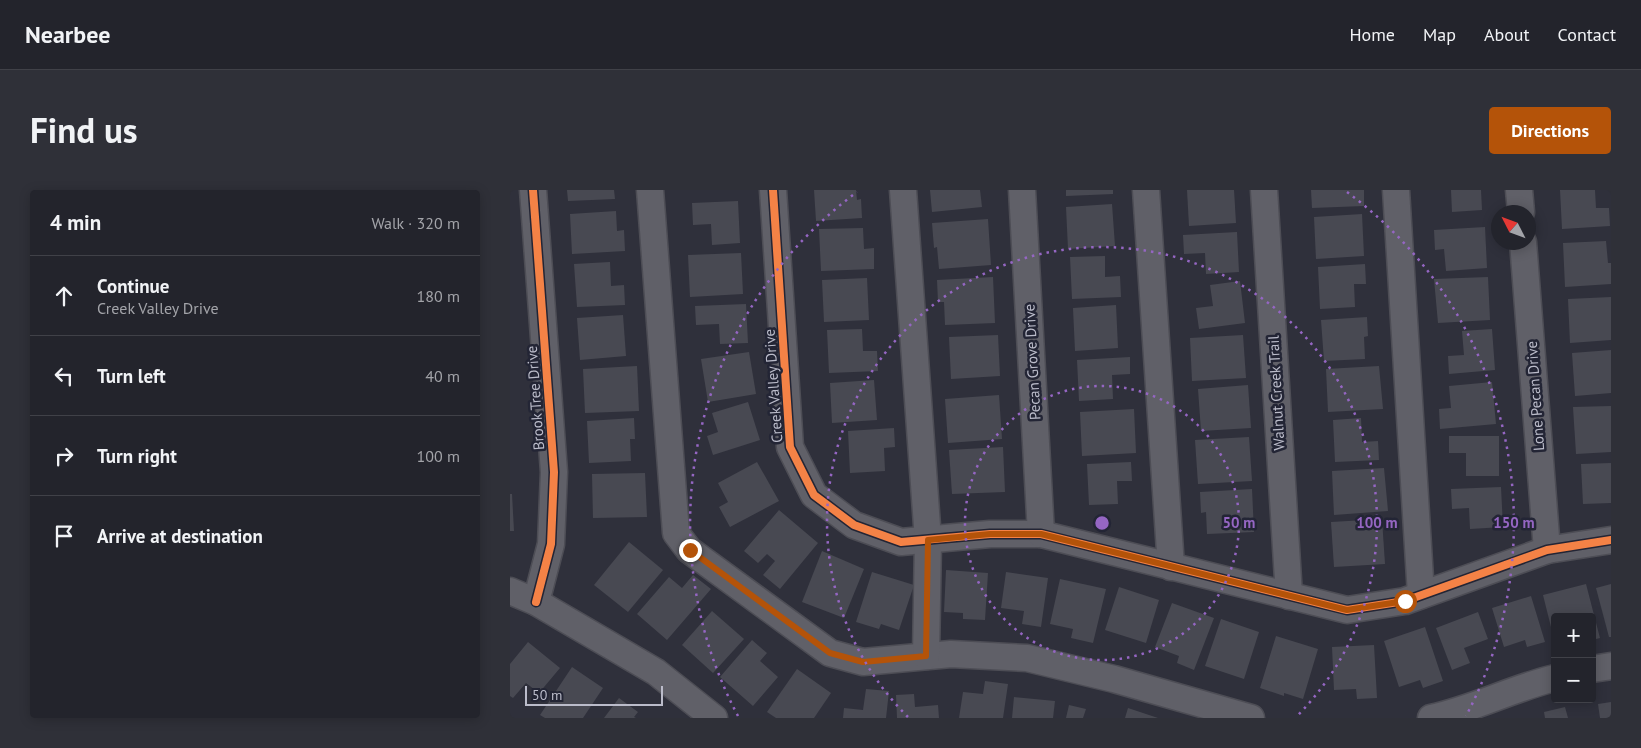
<!DOCTYPE html>
<html lang="en">
<head>
<meta charset="utf-8">
<style>
  :root { --surface:#23242c; --page:#2f3038; --text:#f1f3f6; --muted:#a3a4a9; --line:#404148; --accent:#b45309 }
  body { margin:0; font-family:"PT Sans",sans-serif; background:var(--page); color:var(--text) }
  .controls { position:absolute; right:15px; bottom:15px; display:grid; overflow:hidden; border-radius:5px; box-shadow:0 2px 12px #0003 }
  .controls button { width:45px; height:45px; display:grid; place-items:center; padding:0; border:0; border-bottom:1px solid var(--line); background:var(--surface); color:var(--text); font:25px sans-serif }
  .compass { position:absolute; left:981px; top:15px; width:45px; height:45px; border-radius:50%; background:var(--surface); box-shadow:0 2px 12px #0003; rotate:312deg }
  .scale { position:absolute; left:15px; bottom:12px; width:138px; box-sizing:border-box; padding-left:5px; border:2px solid #bbbcca; border-top:0; font-size:14px; line-height:18px; white-space:nowrap; color:#bbbcca; -webkit-text-stroke:4px #232535; paint-order:stroke }
  .stop { position:absolute; width:15px; height:15px; margin:-11px; border:4px solid #b45309; border-radius:50%; background:#fff }
  .stop.end { background:#b45309; border-color:#fff; box-shadow:0 1px 5px #0008 }
  .list { margin:0; padding:0; list-style:none }
  h2 { display:flex; justify-content:space-between; align-items:center; height:65px; margin:0; padding:0 20px; font-size:21px }
  h2 small { font-size:16px; font-weight:400; color:var(--muted) }
  .list li { display:grid; grid-template-columns:32px 1fr auto; gap:15px; align-items:center; box-sizing:border-box; height:80px; padding:0 20px; border-top:1px solid var(--line) }
  .list b { display:block; font-size:19px; white-space:nowrap }
  .list p { margin:0; font-size:16px; white-space:nowrap; color:var(--muted) }
  .list em { font-size:16px; font-style:normal; color:var(--muted) }
  .icon { flex:none; width:28px; height:28px; fill:none; stroke:currentColor; stroke-width:2; stroke-linecap:round; stroke-linejoin:round }
  .map { position:relative; flex:none; width:1101px; height:528px; overflow:hidden; border-radius:5px }
  header { display:flex; align-items:center; gap:30px; box-sizing:border-box; height:70px; padding:0 25px; background:var(--surface); border-bottom:1px solid var(--line) }
  header strong { font-size:24px }
  nav { display:flex; gap:28px; margin-inline-start:auto; font-size:18px }
  .intro { display:flex; align-items:center; justify-content:space-between; box-sizing:border-box; height:120px; padding:0 30px }
  h1 { margin:0; font-size:35px }
  .button { padding:12px 22px; border-radius:5px; background:var(--accent); color:#fff; font-size:18px; font-weight:700 }
  main { display:flex; gap:30px; padding:0 30px }
  aside { flex:1; background:var(--surface); border-radius:5px; box-shadow:0 2px 12px #0003 }
  .map>svg:first-child { display:block }
  .building { fill:#484952 }
  .lines { fill:none; stroke-linecap:round; stroke-linejoin:round }
  .minor-casing { stroke:#4d4d55; stroke-width:29 }
  .minor { stroke:#606068; stroke-width:26 }
  .cycleway-casing { stroke:#232535; stroke-width:11 }
  .cycleway { stroke:#f48246; stroke-width:8 }
  .route { stroke:#b45309; stroke-width:6 }
  .ring { fill:none; stroke:#9566c3; stroke-width:2.5; stroke-dasharray:2.5 5 }
  .labels { text-anchor:middle; dominant-baseline:central; stroke-width:5; stroke-linejoin:round; paint-order:stroke }
  .street-label { font-size:15px; fill:#bbbcca; stroke:#232535 }
  .centre { fill:#9566c3; stroke:#232535; stroke-width:2.5 }
  .ring-label { font-size:15px; text-anchor:middle; font-weight:bold; fill:#9566c3; stroke:#232535; stroke-width:5; stroke-linejoin:round; paint-order:stroke }
</style>
</head>
<body>
<header>
<strong>Nearbee</strong>
<nav><a>Home</a><a>Map</a><a>About</a><a>Contact</a></nav>
</header>
<div class="intro"><h1>Find us</h1><a class="button">Directions</a></div>
<main>
<aside>
<h2>4 min<small>Walk · 320 m</small></h2>
<ul class="list">
<li><svg class="icon" aria-label="ahead" viewBox="0 0 24 24"><path d="M12 20V5M6 11l6-6 6 6"/></svg><div><b>Continue</b><p>Creek Valley Drive</p></div><em>180 m</em></li>
<li><svg class="icon" aria-label="left" viewBox="0 0 24 24"><path d="M17 20v-9H6M10 6l-5 5 5 5"/></svg><div><b>Turn left</b></div><em>40 m</em></li>
<li><svg class="icon" aria-label="right" viewBox="0 0 24 24"><path d="M7 20v-9h11M14 6l5 5-5 5"/></svg><div><b>Turn right</b></div><em>100 m</em></li>
<li><svg class="icon" aria-label="arrive" viewBox="0 0 24 24"><path d="M6 21V4h12l-3 4 3 4H6"/></svg><div><b>Arrive at destination</b></div></li>
</ul>
</aside>
<div class="map">
<svg width="1101" height="528" viewBox="0 0 1101 528">
  <rect width="100%" height="100%" fill="#2f303b"/>
  <!-- building -->
  <g class="building">
    <polygon points="57,0 104,0 105,9 58,11"/>
    <polygon points="304,0 346,0 347,10 351,9 352,28 306,31"/>
    <polygon points="420,0 470,0 472,17 422,22"/>
    <polygon points="556,0 603,0 603,4 556,6"/>
    <polygon points="677,0 724,0 726,33 679,36"/>
    <polygon points="801,0 854,0 854,16 802,18"/>
    <polygon points="941,0 971,0 972,20 942,22"/>
    <polygon points="1050,0 1085,0 1086,18 1099,18 1100,36 1052,39"/>
    <polygon points="228,11 230,53 202,55 201,34 183,35 182,13"/>
    <polygon points="602,14 605,56 558,59 556,17"/>
    <polygon points="106,21 107,41 114,40 115,61 62,64 60,24"/>
    <polygon points="852,24 854,66 806,69 804,27"/>
    <polygon points="478,29 481,75 429,79 427,57 424,58 422,33"/>
    <polygon points="975,37 977,78 936,81 934,59 925,60 924,40"/>
    <polygon points="353,38 354,59 364,58 364,79 311,81 309,39"/>
    <polygon points="727,42 729,82 696,84 695,63 674,64 673,45"/>
    <polygon points="1096,51 1098,73 1101,73 1101,94 1055,97 1053,53"/>
    <polygon points="231,63 233,104 180,107 178,65"/>
    <polygon points="595,66 595,87 610,86 611,107 562,109 560,67"/>
    <polygon points="100,72 101,96 114,95 115,115 67,117 64,74"/>
    <polygon points="855,74 856,94 844,94 845,117 810,119 808,77"/>
    <polygon points="483,87 485,133 435,135 434,112 428,112 427,90"/>
    <polygon points="978,87 980,130 928,133 924,89"/>
    <polygon points="357,88 359,130 314,132 312,90"/>
    <polygon points="730,91 735,133 689,139 686,118 703,116 700,95"/>
    <polygon points="1101,107 1101,150 1060,153 1058,109"/>
    <polygon points="236,114 238,153 210,154 209,134 186,135 185,116"/>
    <polygon points="606,115 608,158 565,161 563,118"/>
    <polygon points="113,125 116,166 70,170 67,128"/>
    <polygon points="857,127 858,146 854,147 855,169 814,171 811,130"/>
    <polygon points="352,139 353,161 367,161 368,181 319,183 317,140"/>
    <polygon points="982,139 985,180 939,184 938,166 954,165 952,141"/>
    <polygon points="488,145 490,186 441,189 439,147"/>
    <polygon points="733,145 736,188 682,191 680,148"/>
    <polygon points="1101,160 1101,203 1065,206 1062,163"/>
    <polygon points="239,162 246,204 198,212 191,169"/>
    <polygon points="620,167 620,184 602,185 603,209 569,211 567,170"/>
    <polygon points="127,176 129,221 75,223 73,179"/>
    <polygon points="869,176 873,219 818,222 816,179"/>
    <polygon points="364,190 367,230 322,233 320,193"/>
    <polygon points="982,192 986,234 930,239 929,219 941,218 939,196"/>
    <polygon points="738,195 741,238 691,241 688,199"/>
    <polygon points="489,205 492,249 438,253 435,209"/>
    <polygon points="238,212 250,250 203,265 197,246 208,242 202,223"/>
    <polygon points="1101,216 1101,262 1066,264 1063,217"/>
    <polygon points="624,219 626,263 572,266 570,222"/>
    <polygon points="124,228 125,249 120,249 121,271 79,273 77,231"/>
    <polygon points="851,228 852,252 868,251 869,270 825,272 823,230"/>
    <polygon points="384,238 385,257 374,258 375,281 340,283 338,241"/>
    <polygon points="939,246 989,246 989,286 956,286 956,263 939,263"/>
    <polygon points="739,247 742,291 688,294 685,250"/>
    <polygon points="493,257 495,302 442,304 439,260"/>
    <polygon points="247,272 269,311 220,337 209,317 218,312 208,293"/>
    <polygon points="621,272 622,291 607,291 608,314 579,315 577,274"/>
    <polygon points="1101,273 1101,313 1073,314 1071,274"/>
    <polygon points="874,278 878,321 824,325 822,281"/>
    <polygon points="135,283 137,327 83,328 82,284"/>
    <polygon points="991,297 993,337 960,339 959,318 942,319 941,299"/>
    <polygon points="742,299 744,342 697,344 696,322 691,323 690,302"/>
    <polygon points="0,304 2,304 4,341 0,341"/>
    <polygon points="269,320 308,353 270,399 253,385 265,371 257,364 248,373 234,361"/>
    <polygon points="872,329 875,374 824,377 821,332"/>
    <polygon points="119,352 153,380 118,422 84,395"/>
    <polygon points="312,361 354,379 334,428 292,412"/>
    <polygon points="436,380 478,383 475,430 453,429 453,423 434,422"/>
    <polygon points="362,382 404,395 389,440 371,434 369,439 346,432"/>
    <polygon points="496,382 538,388 531,437 512,434 514,421 491,418"/>
    <polygon points="183,385 201,399 157,450 127,424 159,387 172,398"/>
    <polygon points="550,389 596,399 583,453 561,448 563,439 540,434"/>
    <polygon points="1076,394 1090,448 1082,450 1082,427 1045,427 1044,449 1033,405"/>
    <polygon points="1101,394 1101,447 1099,447 1086,398"/>
    <polygon points="609,397 649,410 636,453 595,440"/>
    <polygon points="1021,406 1035,452 1017,457 1015,450 994,457 982,418"/>
    <polygon points="662,413 704,428 684,480 667,473 669,466 645,457"/>
    <polygon points="202,421 234,449 203,483 172,455"/>
    <polygon points="968,422 978,449 954,458 960,473 942,480 926,438"/>
    <polygon points="711,429 749,442 734,489 695,476"/>
    <polygon points="915,437 933,491 913,498 910,490 889,497 874,451"/>
    <polygon points="766,446 808,459 793,509 774,503 774,506 750,498"/>
    <polygon points="242,450 257,463 250,471 268,487 243,516 210,487"/>
    <polygon points="18,452 50,478 29,503 16,493 3,508 0,506 0,474"/>
    <polygon points="864,455 867,508 847,509 846,499 824,500 822,457"/>
    <polygon points="62,477 93,498 73,528 35,528 30,525"/>
    <polygon points="287,479 321,503 304,528 266,528 257,522"/>
    <polygon points="475,491 498,494 493,528 449,528 453,502 473,504"/>
    <polygon points="356,499 379,501 376,528 333,528 334,518 353,520"/>
    <polygon points="404,504 405,517 428,515 429,528 387,528 386,505"/>
    <polygon points="504,507 545,511 543,528 502,528"/>
    <polygon points="109,508 128,522 124,527 126,528 94,528"/>
    <polygon points="1101,512 1101,528 1090,528 1088,514"/>
    <polygon points="559,515 576,519 573,528 556,528"/>
    <polygon points="1055,517 1058,528 1035,528 1034,522"/>
    <polygon points="618,518 648,528 615,528"/>
  </g>
  <g class="lines">
    <!-- minor casing -->
    <g class="minor-casing">
      <g id="minor">
        <polyline points="23,0 44,282 41,354 26,412"/>
        <polyline points="140,0 166,343 179,360 320,463 353,472 441,464 517,468 604,489 741,528"/>
        <polyline points="263,0 280,257 304,305 344,335 391,352 480,344 531,344 837,420 895,411 1037,360 1101,350"/>
        <polyline points="393,0 418,350 416,466"/>
        <polyline points="512,0 531,344"/>
        <polyline points="636,0 661,377"/>
        <polyline points="754,0 779,406"/>
        <polyline points="886,0 911,405"/>
        <polyline points="1009,0 1011,22"/>
        <polyline points="1013,52 1037,360"/>
        <polyline points="0,401 26,412 146,482 204,528"/>
        <polyline points="1082,479 1101,476"/>
        <path d="M 921,528 C 964,519 1003,498 1045,488"/>
      </g>
    </g>
    <!-- minor -->
    <use href="#minor" class="minor"/>
    <!-- cycleway casing -->
    <g class="cycleway-casing">
      <g id="cycleway">
        <polyline points="23,0 44,282 41,354 26,412"/>
        <polyline points="263,0 280,257 304,305 344,335 391,352 480,344 531,344 837,420 895,411 1037,360 1101,350"/>
      </g>
    </g>
    <!-- cycleway -->
    <use href="#cycleway" class="cycleway"/>
  </g>
  <g class="lines">
    <!-- route -->
    <polyline class="route" points="180,360 320,463 353,472 416,466 418,350 480,344 531,344 837,420 895,411"/>
  </g>
  <!-- distance rings -->
  <g class="ring">
    <circle cx="592" cy="333" r="137"/>
    <path d="M398 527A275 275 0 1 1 786 527"/>
    <path d="M228 526A412 412 0 0 1 347 2M837 2A412 412 0 0 1 956 526"/>
  </g>
  <g class="labels">
    <!-- street labels -->
    <g class="street-label">
      <text transform="translate(522 172) rotate(-93)">Pecan Grove Drive</text>
      <text transform="translate(263 196) rotate(-94)">Creek Valley Drive</text>
      <text transform="translate(766 203) rotate(-93)">Walnut Creek Trail</text>
      <text transform="translate(1025 206) rotate(-94)">Lone Pecan Drive</text>
      <text transform="translate(25 208) rotate(-94)">Brook Tree Drive</text>
    </g>
  </g>
  <circle cx="592" cy="333" r="8" class="centre"/>
  <g class="ring-label">
    <text x="729" y="338">50 m</text>
    <text x="867" y="338">100 m</text>
    <text x="1004" y="338">150 m</text>
  </g>
</svg>
<div class="controls">
<button>+</button>
<button>−</button>
</div>
<svg class="compass" viewBox="-18 -18 36 36"><path d="M0-13l5 13h-10z" fill="#e53935"/><path d="M0 13l5-13h-10z" fill="#a3a4a9"/></svg>
<div class="scale">50 m</div>
<div class="stop" style="left:895px;top:411px"></div>
<div class="stop end" style="left:180px;top:360px"></div>
</div>
</main>
</body>
</html>
